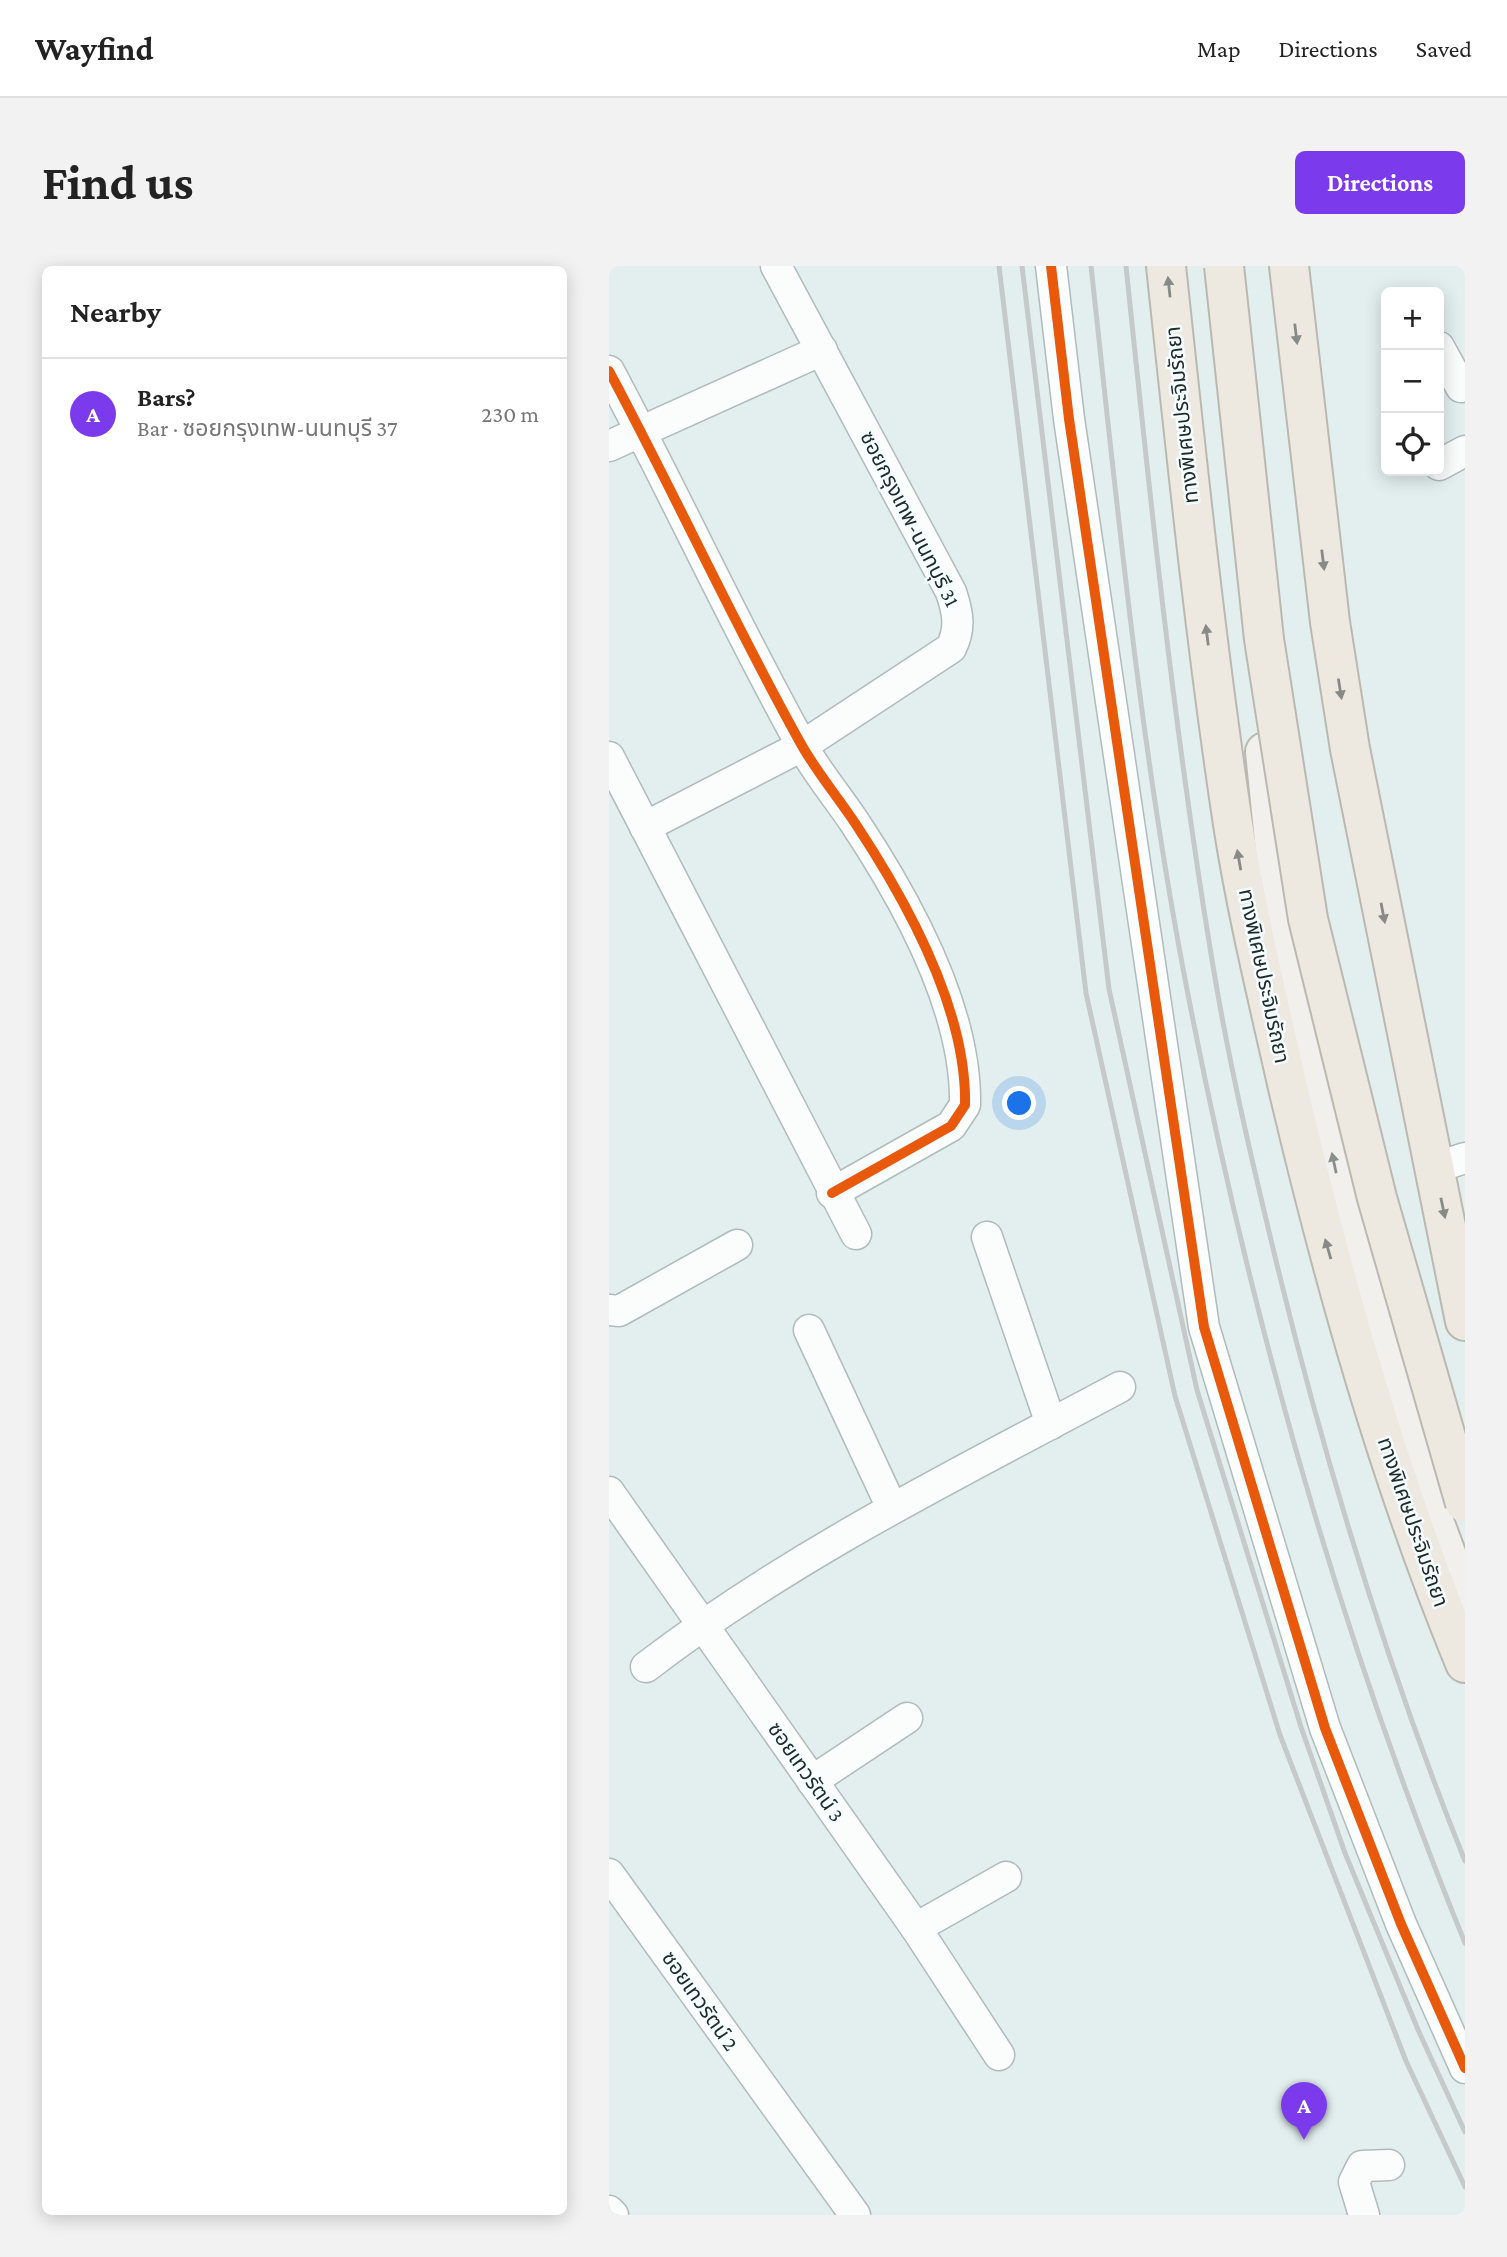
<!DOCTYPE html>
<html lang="en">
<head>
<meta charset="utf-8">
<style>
  :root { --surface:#fff; --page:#f2f2f2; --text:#222; --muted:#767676; --line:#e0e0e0; --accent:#7c3aed }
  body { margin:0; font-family:"Crimson Pro","Noto Sans Thai",serif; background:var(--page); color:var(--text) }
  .controls { position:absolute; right:21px; top:21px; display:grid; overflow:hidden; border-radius:10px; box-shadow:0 4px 18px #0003 }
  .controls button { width:63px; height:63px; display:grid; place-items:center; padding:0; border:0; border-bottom:2px solid var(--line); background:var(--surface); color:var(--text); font:35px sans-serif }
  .you { position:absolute; left:411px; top:838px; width:24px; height:24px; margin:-18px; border:5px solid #fff; border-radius:50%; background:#1a73e8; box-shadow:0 0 0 10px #1a73e833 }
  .badge { display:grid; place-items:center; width:46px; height:46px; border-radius:50%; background:var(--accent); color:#fff; font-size:23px; font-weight:700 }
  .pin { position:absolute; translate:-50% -58px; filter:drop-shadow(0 2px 4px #0008) }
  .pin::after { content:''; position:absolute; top:37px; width:24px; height:21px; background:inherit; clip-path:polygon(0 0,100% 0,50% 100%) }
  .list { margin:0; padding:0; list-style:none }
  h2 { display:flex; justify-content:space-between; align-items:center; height:91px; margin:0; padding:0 28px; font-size:30px }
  h2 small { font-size:23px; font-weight:400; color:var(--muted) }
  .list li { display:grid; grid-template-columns:46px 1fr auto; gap:21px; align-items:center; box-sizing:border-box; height:112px; padding:0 28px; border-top:2px solid var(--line) }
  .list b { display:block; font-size:26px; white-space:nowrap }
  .list p { margin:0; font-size:23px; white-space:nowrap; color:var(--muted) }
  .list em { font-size:23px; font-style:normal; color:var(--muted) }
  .icon { flex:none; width:38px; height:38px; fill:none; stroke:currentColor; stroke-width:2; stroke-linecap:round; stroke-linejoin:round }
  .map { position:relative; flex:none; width:856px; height:1949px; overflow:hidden; border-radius:10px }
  header { display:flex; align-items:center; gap:42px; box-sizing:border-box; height:98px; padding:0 35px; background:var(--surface); border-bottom:2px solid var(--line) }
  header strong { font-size:33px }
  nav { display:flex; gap:38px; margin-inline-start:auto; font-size:24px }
  .intro { display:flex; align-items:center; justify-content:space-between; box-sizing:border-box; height:168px; padding:0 42px }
  h1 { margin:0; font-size:49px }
  .button { padding:18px 32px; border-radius:10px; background:var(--accent); color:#fff; font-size:24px; font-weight:700 }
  main { display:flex; gap:42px; padding:0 42px }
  aside { flex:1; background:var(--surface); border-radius:10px; box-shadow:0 4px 18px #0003 }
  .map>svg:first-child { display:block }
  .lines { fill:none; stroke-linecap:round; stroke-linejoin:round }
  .minor-casing { stroke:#b0bbbb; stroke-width:33 }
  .major-casing { stroke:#bab9b0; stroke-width:42 }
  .highway-casing { stroke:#bab9b0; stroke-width:42 }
  .minor { stroke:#fbfdfd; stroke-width:30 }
  .major { stroke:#f2f0ec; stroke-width:38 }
  .highway { stroke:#ede8e0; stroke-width:38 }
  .rail { stroke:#c6c9c9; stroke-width:5 }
  .highway-bridge-casing { stroke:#bab9b0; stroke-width:42; stroke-linecap:butt }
  .highway-bridge { stroke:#ede8e0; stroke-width:38 }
  .cycleway-casing { stroke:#f5feff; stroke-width:15 }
  .cycleway { stroke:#e8590c; stroke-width:10 }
  .oneway { fill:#888a86 }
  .oneway2 { fill:#8a8e8c }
  .labels { text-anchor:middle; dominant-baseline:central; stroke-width:5; stroke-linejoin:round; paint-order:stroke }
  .street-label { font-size:21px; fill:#222b2c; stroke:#f5feff }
</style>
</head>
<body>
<header>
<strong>Wayfind</strong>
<nav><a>Map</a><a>Directions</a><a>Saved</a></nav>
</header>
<div class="intro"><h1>Find us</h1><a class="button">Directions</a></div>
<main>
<aside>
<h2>Nearby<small></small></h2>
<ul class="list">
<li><span class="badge">A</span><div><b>Bars?</b><p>Bar · ซอยกรุงเทพ-นนทบุรี 37</p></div><em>230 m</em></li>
</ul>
</aside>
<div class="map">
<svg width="856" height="1949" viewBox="0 0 856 1949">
  <rect width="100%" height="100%" fill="#e3efef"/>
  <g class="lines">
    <!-- minor casing -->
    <g class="minor-casing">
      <g id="minor">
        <polyline points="442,0 460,153 595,1061 716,1462 792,1658 856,1802"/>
        <polyline points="830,81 852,121"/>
        <path d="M 0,105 C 66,228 124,356 192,478 C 207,505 228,530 246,557 C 297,634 358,744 356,839 L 342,860 L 223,927"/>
        <polyline points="0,180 213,84"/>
        <polyline points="830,199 856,185"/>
        <polyline points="0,491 247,968"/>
        <path d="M 36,561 L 193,480 L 342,382 C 352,362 349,347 342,326 L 167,0"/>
        <polyline points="825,902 856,892"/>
        <polyline points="378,971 442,1158"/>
        <polyline points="0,1044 10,1045 128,979"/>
        <polyline points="200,1064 283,1242"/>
        <polyline points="0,1226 307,1662 390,1789"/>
        <path d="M 37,1401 C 183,1289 350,1207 511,1121"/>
        <polyline points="203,1515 298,1452"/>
        <polyline points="0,1608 246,1949"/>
        <polyline points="307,1662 397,1611"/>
        <polyline points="0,1945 4,1949"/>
        <polyline points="755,1949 745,1916 753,1900 780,1899"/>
      </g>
    </g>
    <!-- major casing -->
    <g class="major-casing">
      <polyline id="major" points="656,486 673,653 736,949 776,1102 820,1242 856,1338"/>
    </g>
    <!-- highway casing -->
    <g class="highway-casing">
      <g id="highway">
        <path d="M 557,0 C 577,186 596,373 624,558 C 638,648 660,737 680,826 C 726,1020 780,1212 856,1397"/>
        <polyline points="680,0 721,356 741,483 856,1055"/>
      </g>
    </g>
    <!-- minor -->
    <use href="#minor" class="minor"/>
    <!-- major -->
    <use href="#major" class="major"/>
    <!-- highway -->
    <use href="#highway" class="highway"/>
    <!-- rail -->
    <g class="rail">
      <polyline points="390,0 477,727 566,1130 671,1469 797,1795 856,1921"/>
      <polyline points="413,0 500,723 588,1124 692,1461 736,1587 810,1766 856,1866"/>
      <path d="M 482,0 C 508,238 531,478 576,713 C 639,1042 729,1366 856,1677"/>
      <path d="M 517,0 C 541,232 565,464 603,694 C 620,799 645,904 670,1007 C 719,1206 779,1404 856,1595"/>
    </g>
    <!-- highway-bridge casing -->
    <g class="highway-bridge-casing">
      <polyline id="highway-bridge" points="615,0 655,373 699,653 768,932 856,1237"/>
    </g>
    <!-- highway-bridge -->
    <use href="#highway-bridge" class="highway-bridge"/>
    <!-- cycleway casing -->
    <g class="cycleway-casing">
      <g id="cycleway">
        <polyline points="442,0 460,153 595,1061 716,1462 792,1658 856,1802"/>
        <path d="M 0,105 C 66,228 124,356 192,478 C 207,505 228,530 246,557 C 297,634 358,744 356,839 L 342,860 L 223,927"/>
      </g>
    </g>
    <!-- cycleway -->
    <use href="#cycleway" class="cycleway"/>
  </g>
  <!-- one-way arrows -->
  <defs><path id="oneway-solid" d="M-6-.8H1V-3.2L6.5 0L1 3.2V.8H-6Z" transform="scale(1.75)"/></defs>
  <g class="oneway">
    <use href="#oneway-solid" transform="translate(560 21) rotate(-96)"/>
    <use href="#oneway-solid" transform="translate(687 68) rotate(83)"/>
    <use href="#oneway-solid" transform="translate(714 294) rotate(83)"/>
    <use href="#oneway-solid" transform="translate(598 369) rotate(-97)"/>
    <use href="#oneway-solid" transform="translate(731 423) rotate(81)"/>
    <use href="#oneway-solid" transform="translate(630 594) rotate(-100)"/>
    <use href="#oneway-solid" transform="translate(774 647) rotate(79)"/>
    <use href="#oneway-solid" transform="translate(834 942) rotate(78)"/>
    <use href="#oneway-solid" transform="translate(719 983) rotate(-106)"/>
  </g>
  <use class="oneway2" href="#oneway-solid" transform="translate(725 897) rotate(-102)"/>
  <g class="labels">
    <!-- street labels -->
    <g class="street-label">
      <text transform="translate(573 149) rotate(-96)">ทางพิเศษประจิมรัถยา</text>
      <text transform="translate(301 253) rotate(63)">ซอยกรุงเทพ-นนทบุรี 31</text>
      <text transform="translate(655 710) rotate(78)">ทางพิเศษประจิมรัถยา</text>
      <text transform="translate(804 1256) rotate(71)">ทางพิเศษประจิมรัถยา</text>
      <text transform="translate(197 1506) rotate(55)">ซอยเทวรัตน์ 3</text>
      <text transform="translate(91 1735) rotate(55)">ซอยเทวรัตน์ 2</text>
    </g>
  </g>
</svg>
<div class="controls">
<button>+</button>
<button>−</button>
<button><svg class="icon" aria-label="locate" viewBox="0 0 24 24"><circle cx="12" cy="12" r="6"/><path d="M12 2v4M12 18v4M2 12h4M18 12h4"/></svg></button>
</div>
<div class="you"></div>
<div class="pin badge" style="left:695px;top:1874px">A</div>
</div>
</main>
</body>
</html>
